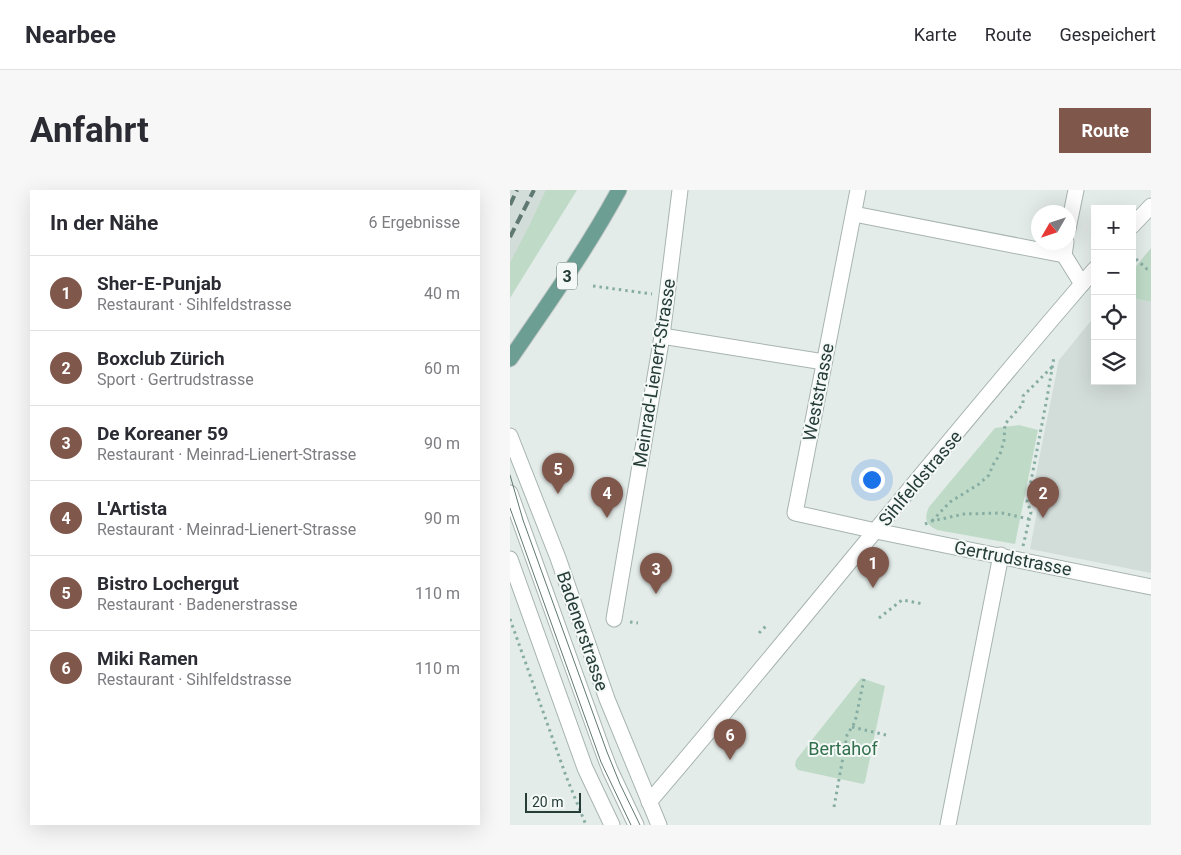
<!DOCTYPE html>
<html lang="de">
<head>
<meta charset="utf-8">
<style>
  :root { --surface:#fff; --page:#f7f7f7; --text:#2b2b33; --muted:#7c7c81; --line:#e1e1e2; --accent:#7f574b }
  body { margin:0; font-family:Roboto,sans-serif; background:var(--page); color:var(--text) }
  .controls { position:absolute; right:15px; top:15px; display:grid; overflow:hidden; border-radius:0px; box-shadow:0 5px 20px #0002 }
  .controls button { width:45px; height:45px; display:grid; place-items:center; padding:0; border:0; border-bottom:1px solid var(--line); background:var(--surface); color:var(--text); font:25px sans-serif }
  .compass { position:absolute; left:521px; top:15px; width:45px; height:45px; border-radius:50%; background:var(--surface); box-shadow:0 5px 20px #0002; rotate:231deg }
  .scale { position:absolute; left:15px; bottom:12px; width:56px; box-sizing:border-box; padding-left:5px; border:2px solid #253c37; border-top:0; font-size:14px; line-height:18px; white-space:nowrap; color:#253c37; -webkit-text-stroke:4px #f4f9f7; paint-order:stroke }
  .you { position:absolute; left:361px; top:289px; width:18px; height:18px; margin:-12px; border:4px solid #fff; border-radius:50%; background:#1a73e8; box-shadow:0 0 0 8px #1a73e833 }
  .badge { display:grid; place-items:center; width:32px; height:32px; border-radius:50%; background:var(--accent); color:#fff; font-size:16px; font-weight:700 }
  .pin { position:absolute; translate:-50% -41px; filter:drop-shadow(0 1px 2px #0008) }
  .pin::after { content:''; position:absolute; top:26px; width:18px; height:15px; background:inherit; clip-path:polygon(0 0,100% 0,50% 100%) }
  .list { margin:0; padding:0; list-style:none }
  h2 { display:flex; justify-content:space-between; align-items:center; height:65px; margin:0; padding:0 20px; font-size:21px }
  h2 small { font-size:16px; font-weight:400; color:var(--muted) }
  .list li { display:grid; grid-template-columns:32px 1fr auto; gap:15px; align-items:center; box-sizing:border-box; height:75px; padding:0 20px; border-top:1px solid var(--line) }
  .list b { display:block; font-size:19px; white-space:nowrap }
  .list p { margin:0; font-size:16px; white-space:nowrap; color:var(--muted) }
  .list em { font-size:16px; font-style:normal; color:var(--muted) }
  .icon { flex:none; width:28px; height:28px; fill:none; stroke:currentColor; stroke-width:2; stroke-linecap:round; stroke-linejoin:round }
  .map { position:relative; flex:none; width:641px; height:635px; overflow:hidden; border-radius:0px }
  header { display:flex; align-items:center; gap:30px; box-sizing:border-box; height:70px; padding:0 25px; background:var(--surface); border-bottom:1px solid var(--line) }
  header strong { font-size:24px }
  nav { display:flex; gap:28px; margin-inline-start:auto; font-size:18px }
  .intro { display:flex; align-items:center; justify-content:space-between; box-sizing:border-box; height:120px; padding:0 30px }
  h1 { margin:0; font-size:35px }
  .button { padding:12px 22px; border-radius:0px; background:var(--accent); color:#fff; font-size:18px; font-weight:700 }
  main { display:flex; gap:30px; padding:0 30px }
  aside { flex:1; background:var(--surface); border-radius:0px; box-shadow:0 5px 20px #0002 }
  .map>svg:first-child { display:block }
  .built { fill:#d2dcd8 }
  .green { fill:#bfdbc8 }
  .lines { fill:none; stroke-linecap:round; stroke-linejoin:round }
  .minor-casing { stroke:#a7b4b0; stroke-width:17 }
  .major-casing { stroke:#c2c8c7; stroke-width:17 }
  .path { stroke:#87ada3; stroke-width:3; stroke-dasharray:2.5 4; stroke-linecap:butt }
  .minor { stroke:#fff; stroke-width:15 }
  .major { stroke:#6c9e93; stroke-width:15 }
  .tram { stroke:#5f7872; stroke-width:1 }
  .rail { stroke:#5f7872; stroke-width:4; stroke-dasharray:10 5; stroke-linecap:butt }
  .labels { text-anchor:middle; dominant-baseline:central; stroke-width:4; stroke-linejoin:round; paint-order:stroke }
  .shield { fill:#f4f9f7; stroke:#637571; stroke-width:1 }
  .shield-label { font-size:16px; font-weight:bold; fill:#253c37 }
  .street-label { font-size:18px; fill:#253c37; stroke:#f4f9f7 }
  .park-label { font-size:18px; fill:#32704d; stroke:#f4f9f7 }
</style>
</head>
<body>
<header>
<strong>Nearbee</strong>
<nav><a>Karte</a><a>Route</a><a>Gespeichert</a></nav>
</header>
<div class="intro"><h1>Anfahrt</h1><a class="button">Route</a></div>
<main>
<aside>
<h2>In der Nähe<small>6 Ergebnisse</small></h2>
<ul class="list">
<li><span class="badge">1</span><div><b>Sher-E-Punjab</b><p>Restaurant · Sihlfeldstrasse</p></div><em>40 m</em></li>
<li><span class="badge">2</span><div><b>Boxclub Zürich</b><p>Sport · Gertrudstrasse</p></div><em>60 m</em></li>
<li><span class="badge">3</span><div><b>De Koreaner 59</b><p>Restaurant · Meinrad-Lienert-Strasse</p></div><em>90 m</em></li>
<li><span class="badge">4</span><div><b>L'Artista</b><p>Restaurant · Meinrad-Lienert-Strasse</p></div><em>90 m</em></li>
<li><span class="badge">5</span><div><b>Bistro Lochergut</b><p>Restaurant · Badenerstrasse</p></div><em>110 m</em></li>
<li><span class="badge">6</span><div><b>Miki Ramen</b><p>Restaurant · Sihlfeldstrasse</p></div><em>110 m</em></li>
</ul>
</aside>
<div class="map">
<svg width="641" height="635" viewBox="0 0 641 635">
  <rect width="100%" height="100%" fill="#e4ece9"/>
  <!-- built -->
  <g class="built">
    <polygon points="0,0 64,0 0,103"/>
    <polygon points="622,108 641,112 641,383 520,359 530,306 522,304 549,170 585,126 585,191 622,191"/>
  </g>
  <!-- green -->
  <g class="green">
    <polygon points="36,0 67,0 0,108 0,73 19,36"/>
    <polygon points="641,58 641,112 622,108 622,81"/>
    <path d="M 509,235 L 528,240 L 505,354 L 427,340 C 415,334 414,328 419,317 L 485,238 Z"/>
    <polygon points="351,488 375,496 355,592 353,594 288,580 285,576 286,570"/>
  </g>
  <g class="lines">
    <!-- minor casing -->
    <g class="minor-casing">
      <g id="minor">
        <polyline points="348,0 285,323 366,341 641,397"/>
        <polyline points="344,24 554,65"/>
        <polyline points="622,36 641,16"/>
        <polyline points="558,39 566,0"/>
        <polyline points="556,52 554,65 572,94"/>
        <polyline points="152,146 314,172"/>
        <polyline points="0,246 48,368 97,509 149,635"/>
        <polyline points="0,303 92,559 100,580 126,635"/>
        <polyline points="0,369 75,578 102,635"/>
        <polyline points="104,429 152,146 170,0"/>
        <path d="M 139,612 C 290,436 433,254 585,79"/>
        <polyline points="438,635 491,365"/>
      </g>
    </g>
    <!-- major casing -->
    <g class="major-casing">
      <path id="major" d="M 0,169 C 38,114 77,59 109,0"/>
    </g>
    <!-- path -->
    <g class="path">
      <polyline points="626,69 637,79 641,80"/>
      <polyline points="83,96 142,104"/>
      <polyline points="422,331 440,312 469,294 479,285 483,275 490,264 494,251 495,234 513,214 513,206 543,176"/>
      <polyline points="415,334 422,331 454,324 492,323 519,329"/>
      <polyline points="513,356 521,322 517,312 537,208 544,167"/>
      <polyline points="369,428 392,410 414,414"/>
      <polyline points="0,429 56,586 76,635"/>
      <polyline points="120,432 128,433"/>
      <polyline points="249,443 257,435"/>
      <polyline points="342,537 376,545"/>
      <polyline points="324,617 337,545 345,532 354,489"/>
    </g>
    <!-- minor -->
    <use href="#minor" class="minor"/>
    <!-- major -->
    <use href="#major" class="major"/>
    <!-- tram -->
    <g class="tram">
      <polyline points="0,285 13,330 97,562 110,594 130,635"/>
      <polyline points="0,318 91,572 121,635"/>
    </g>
    <!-- rail -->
    <g class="rail">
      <polyline points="0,15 7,0"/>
      <polyline points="0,47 24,0"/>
    </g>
  </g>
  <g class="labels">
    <!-- shield labels -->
    <rect class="shield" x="47" y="72.5" width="20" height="27" rx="4"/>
    <g class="shield-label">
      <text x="57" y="86">3</text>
    </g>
    <!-- street labels -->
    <g class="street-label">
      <text transform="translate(144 183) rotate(-81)">Meinrad-Lienert-Strasse</text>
      <text transform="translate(308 202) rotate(-79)">Weststrasse</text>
      <text transform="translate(410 288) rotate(-50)">Sihlfeldstrasse</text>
      <text transform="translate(503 368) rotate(11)">Gertrudstrasse</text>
      <text transform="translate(73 441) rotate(71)">Badenerstrasse</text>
    </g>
    <!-- park labels -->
    <g class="park-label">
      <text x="333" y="558">Bertahof</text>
    </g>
  </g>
</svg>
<div class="controls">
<button>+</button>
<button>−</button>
<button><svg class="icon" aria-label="locate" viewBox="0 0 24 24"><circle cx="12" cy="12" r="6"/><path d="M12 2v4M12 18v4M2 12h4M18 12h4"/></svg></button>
<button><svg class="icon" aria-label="layers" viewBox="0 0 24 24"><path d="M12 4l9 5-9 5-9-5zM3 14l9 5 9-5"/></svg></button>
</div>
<svg class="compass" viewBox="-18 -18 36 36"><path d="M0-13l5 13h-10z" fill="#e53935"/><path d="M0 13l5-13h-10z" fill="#7c7c81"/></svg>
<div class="scale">20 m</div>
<div class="you"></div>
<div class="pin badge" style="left:363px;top:398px">1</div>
<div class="pin badge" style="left:533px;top:328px">2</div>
<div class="pin badge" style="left:146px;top:404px">3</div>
<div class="pin badge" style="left:97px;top:328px">4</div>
<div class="pin badge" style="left:48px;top:304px">5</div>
<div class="pin badge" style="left:220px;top:570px">6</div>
</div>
</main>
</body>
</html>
